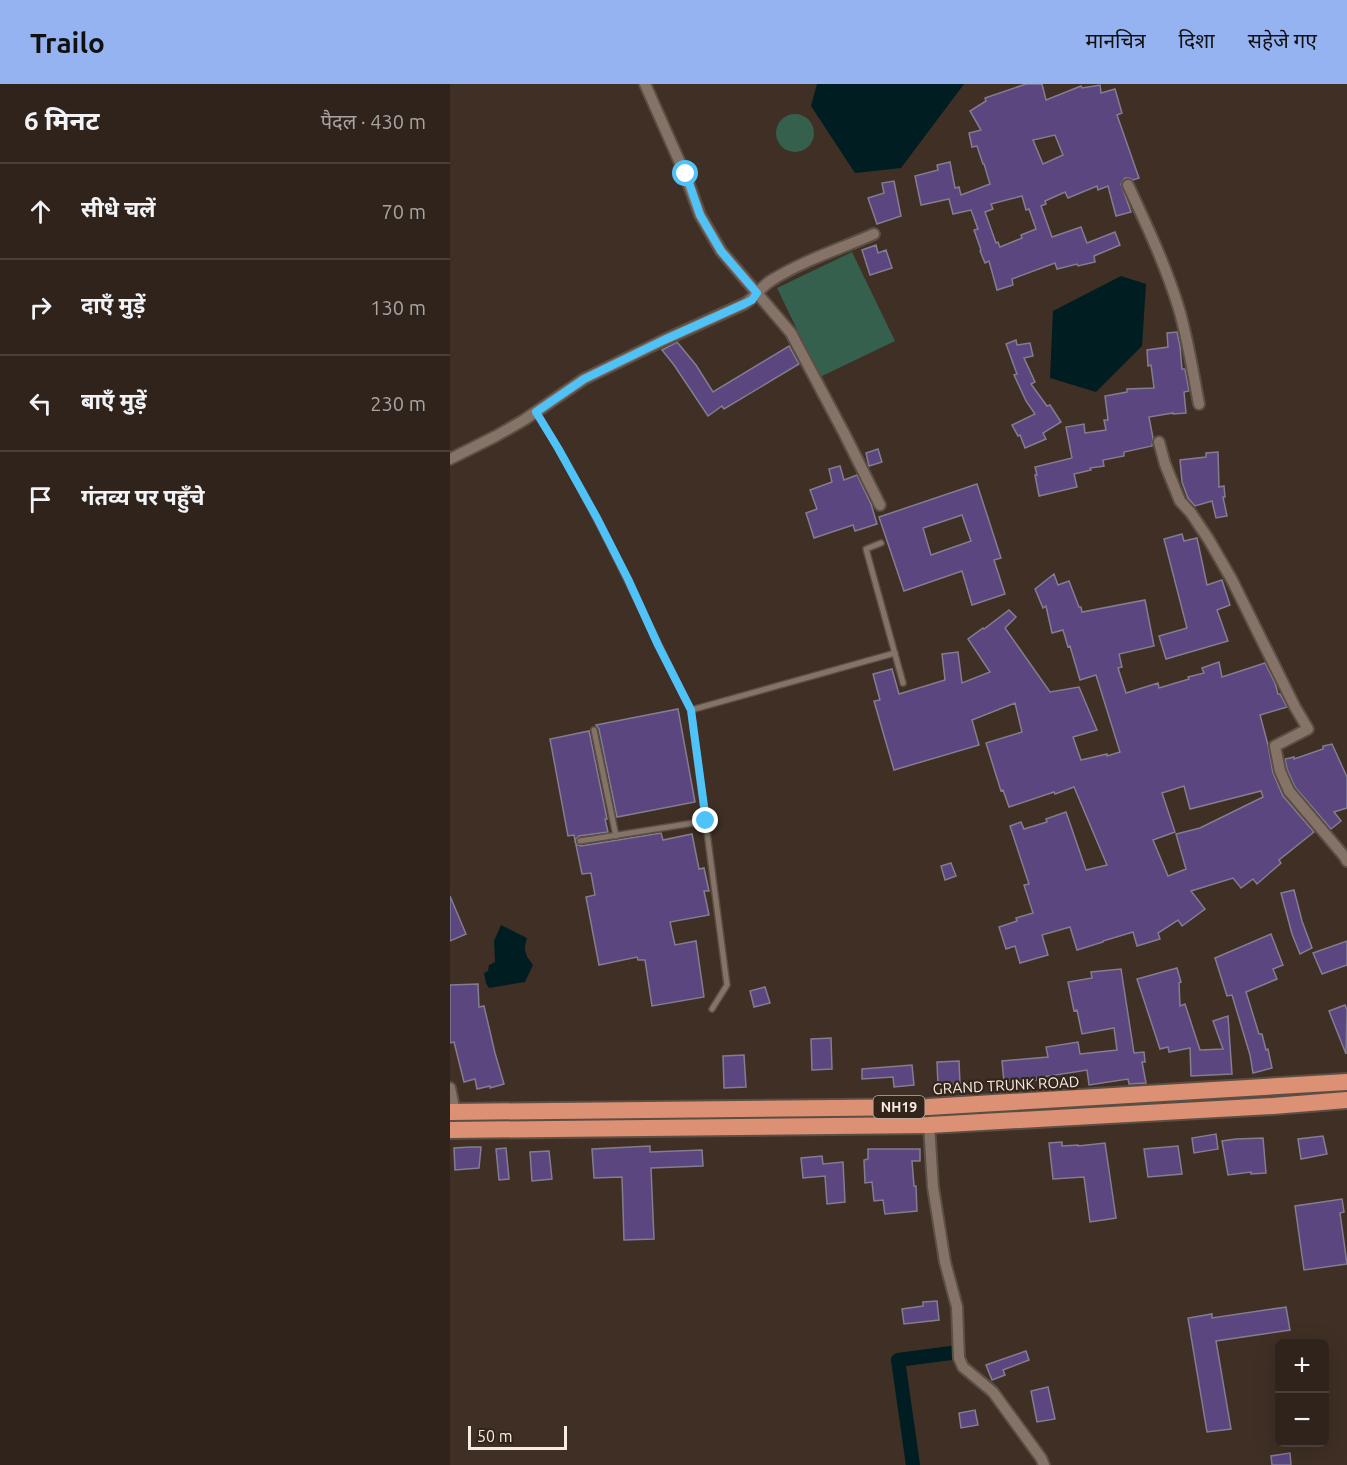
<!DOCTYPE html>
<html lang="hi">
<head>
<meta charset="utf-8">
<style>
  :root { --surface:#2f231c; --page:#372b25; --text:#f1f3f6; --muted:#a7a4a3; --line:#4a403b; --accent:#95b2f1 }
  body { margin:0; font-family:Ubuntu,"Noto Sans Devanagari",sans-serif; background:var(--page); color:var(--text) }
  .controls { position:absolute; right:18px; bottom:18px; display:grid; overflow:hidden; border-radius:9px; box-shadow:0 6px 24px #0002 }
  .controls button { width:54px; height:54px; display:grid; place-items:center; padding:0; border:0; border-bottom:2px solid var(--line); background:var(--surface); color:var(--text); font:30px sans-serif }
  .scale { position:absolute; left:18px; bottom:15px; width:99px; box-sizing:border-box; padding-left:6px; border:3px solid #f6ece5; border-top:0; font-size:16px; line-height:21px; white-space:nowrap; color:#f6ece5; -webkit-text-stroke:4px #34251b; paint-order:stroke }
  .stop { position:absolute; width:18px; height:18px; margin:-14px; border:4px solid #4fc3f7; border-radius:50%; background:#fff }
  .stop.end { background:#4fc3f7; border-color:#fff; box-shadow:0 2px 6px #0008 }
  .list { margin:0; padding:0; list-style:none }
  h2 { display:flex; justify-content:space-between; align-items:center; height:78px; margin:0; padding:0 24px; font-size:26px }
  h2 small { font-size:20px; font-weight:400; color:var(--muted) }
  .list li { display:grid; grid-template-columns:39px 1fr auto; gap:18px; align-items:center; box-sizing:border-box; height:96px; padding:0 24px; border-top:2px solid var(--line) }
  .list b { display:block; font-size:22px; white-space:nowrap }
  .list em { font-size:20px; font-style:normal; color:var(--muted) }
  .icon { flex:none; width:33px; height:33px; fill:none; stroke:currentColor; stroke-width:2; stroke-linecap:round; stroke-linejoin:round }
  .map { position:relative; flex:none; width:897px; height:1381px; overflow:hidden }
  header { display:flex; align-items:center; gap:36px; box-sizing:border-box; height:84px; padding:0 30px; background:var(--accent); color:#111 }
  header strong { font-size:28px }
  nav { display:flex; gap:33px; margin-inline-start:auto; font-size:21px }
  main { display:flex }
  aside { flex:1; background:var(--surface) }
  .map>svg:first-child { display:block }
  .green { fill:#35604d }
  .water { fill:#001d22 }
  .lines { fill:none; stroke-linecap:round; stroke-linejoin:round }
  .canal { stroke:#001d22; stroke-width:14 }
  .building { fill:#5b4680; stroke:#837d90; stroke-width:1.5; fill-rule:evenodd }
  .service-casing { stroke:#5b4e45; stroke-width:8 }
  .minor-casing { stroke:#5b4e45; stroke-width:14 }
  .trunk-casing { stroke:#5b4e45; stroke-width:20 }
  .service { stroke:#857367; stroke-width:5 }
  .minor { stroke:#857367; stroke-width:10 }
  .trunk { stroke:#dc9074; stroke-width:16 }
  .route { stroke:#4fc3f7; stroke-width:8 }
  .labels { text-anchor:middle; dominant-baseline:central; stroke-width:4.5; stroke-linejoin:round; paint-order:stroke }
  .shield { fill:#34251b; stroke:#bcb0a8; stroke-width:1.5 }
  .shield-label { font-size:14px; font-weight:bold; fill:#f6ece5 }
  .street-label { font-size:15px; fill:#f6ece5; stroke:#34251b }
</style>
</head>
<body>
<header>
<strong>Trailo</strong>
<nav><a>मानचित्र</a><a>दिशा</a><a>सहेजे गए</a></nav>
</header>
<main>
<aside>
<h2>6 मिनट<small>पैदल · 430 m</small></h2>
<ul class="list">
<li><svg class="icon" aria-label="ahead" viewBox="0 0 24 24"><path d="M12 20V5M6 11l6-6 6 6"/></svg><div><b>सीधे चलें</b></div><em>70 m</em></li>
<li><svg class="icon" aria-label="right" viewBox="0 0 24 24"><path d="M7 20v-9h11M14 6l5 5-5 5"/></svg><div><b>दाएँ मुड़ें</b></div><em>130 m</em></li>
<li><svg class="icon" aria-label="left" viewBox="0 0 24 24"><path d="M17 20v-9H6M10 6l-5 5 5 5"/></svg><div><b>बाएँ मुड़ें</b></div><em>230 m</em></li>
<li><svg class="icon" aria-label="arrive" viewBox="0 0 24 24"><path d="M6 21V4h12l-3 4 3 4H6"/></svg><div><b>गंतव्य पर पहुँचे</b></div></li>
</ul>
</aside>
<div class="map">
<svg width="897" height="1381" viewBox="0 0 897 1381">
  <rect width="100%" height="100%" fill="#3f2f25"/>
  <!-- green -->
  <g class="green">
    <circle cx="345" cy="49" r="19"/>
    <polygon points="402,168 445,257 370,293 327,204"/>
  </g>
  <!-- water -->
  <g class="water">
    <polygon points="367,0 514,0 451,84 405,89 361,22"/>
    <polygon points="671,192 696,200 692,262 646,308 600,294 603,227"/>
    <path d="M 51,841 L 77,854 C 73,867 75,870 83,881 L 75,898 L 39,904 L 36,899 L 34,889 L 38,887 L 39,881 L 45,878 L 44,857 Z"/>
  </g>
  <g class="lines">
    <!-- canal -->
    <polyline class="canal" points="463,1381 448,1276 501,1269"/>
  </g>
  <!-- building -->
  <g class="building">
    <path d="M 576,0 L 592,0 L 596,16 L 631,2 L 632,4 L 650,1 L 651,9 L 665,5 L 672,29 L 667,31 L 689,94 L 683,96 L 679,94 L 675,94 L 671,100 L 681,128 L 666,132 L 658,102 L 648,106 L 647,102 L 618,114 L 615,108 L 595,117 L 596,120 L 591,122 L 602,153 L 631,143 L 637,159 L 665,148 L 670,161 L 644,172 L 645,178 L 628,182 L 627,180 L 607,185 L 605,179 L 562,195 L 563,201 L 547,206 L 539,177 L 535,179 L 530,167 L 531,166 L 524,146 L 528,145 L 521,126 L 503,130 L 499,115 L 471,121 L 465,92 L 488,86 L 487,81 L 500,78 L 505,104 L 509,103 L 511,111 L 540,100 L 534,80 L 533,80 L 527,62 L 522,63 L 519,49 L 531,46 L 520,27 L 536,17 L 535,14 ZM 605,51 L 613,71 L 593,80 L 583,56 ZM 572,112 L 576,126 L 579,125 L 586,145 L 571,151 L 572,154 L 550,163 L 548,158 L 546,159 L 535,128 L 543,125 L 541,120 Z"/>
    <polygon points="444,97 451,132 427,140 418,114 434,109 432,99"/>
    <polygon points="426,161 428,169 436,166 442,184 420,191 412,166"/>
    <polygon points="727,248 730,262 732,285 735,285 739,307 734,308 736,329 723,330 723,329 699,333 703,354 702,362 674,368 674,372 653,376 654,382 640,384 641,386 624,390 627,403 589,412 585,391 587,391 585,383 622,374 616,343 634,340 635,349 656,346 654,336 658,336 655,312 677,308 677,305 704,304 701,281 698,282 697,266 718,263 717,249"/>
    <polygon points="566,256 567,261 580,259 583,272 574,274 585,298 581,300 597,322 600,321 611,338 593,349 596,355 575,364 570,351 568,352 562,341 585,330 576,317 564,291 567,290 556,260"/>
    <polygon points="227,258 246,281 263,308 339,262 349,280 274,325 272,322 258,332 224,281 212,266"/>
    <polygon points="428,365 432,378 419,382 416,369"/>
    <polygon points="768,368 769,403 774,402 775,413 773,413 777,432 766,434 762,417 745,422 738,414 732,398 730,376 756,373 756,369"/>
    <polygon points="390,382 394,396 407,391 421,420 427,440 405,447 403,441 364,454 356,429 367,425 360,406 382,398 379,385"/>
    <path d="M 527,400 L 551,474 L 544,476 L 555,510 L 522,521 L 512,487 L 454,507 L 429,433 ZM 512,431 L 521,457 L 481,471 L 473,444 Z"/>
    <polygon points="732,450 734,457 747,454 757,501 772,496 780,521 767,526 778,557 716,575 709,552 737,544 714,455"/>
    <path d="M 604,490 L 608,501 L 619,497 L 629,523 L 631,523 L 632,528 L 695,516 L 704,562 L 669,570 L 672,583 L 668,584 L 676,609 L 708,599 L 709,604 L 739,595 L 738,593 L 754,589 L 752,584 L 769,578 L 772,593 L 815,579 L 825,599 L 828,610 L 830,610 L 837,623 L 810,631 L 818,661 L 823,689 L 833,712 L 864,748 L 829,776 L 831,779 L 807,800 L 803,795 L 791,804 L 783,794 L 741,807 L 755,825 L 732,842 L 728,836 L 708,849 L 710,855 L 687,862 L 683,848 L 653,857 L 653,858 L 627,866 L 620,843 L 592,851 L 598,871 L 570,879 L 565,862 L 556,865 L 549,843 L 567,837 L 566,834 L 583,829 L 574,801 L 579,800 L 560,742 L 571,738 L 574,745 L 597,738 L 596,735 L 616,728 L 636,786 L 657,781 L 624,703 L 605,710 L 604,708 L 559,723 L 553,706 L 551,707 L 536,659 L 572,648 L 565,619 L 522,636 L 529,661 L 444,686 L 424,617 L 430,616 L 423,590 L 442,585 L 449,610 L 495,596 L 492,570 L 508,568 L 512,599 L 540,588 L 518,555 L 533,544 L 534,545 L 559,526 L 566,533 L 555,544 L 600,608 L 629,603 L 647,646 L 623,653 L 631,676 L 657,670 L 657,672 L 670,668 L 646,591 L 630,596 L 620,562 L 618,563 L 613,546 L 602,549 L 596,522 L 593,524 L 585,505 ZM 734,702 L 740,725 L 811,707 L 813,713 L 750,744 L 726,750 L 736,785 L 718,792 L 703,756 L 725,748 L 712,709 Z"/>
    <polygon points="228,625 245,718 167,733 149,645 146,641"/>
    <polygon points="139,647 157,735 155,735 158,748 129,752 126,755 125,758 128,761 131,762 211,749 213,756 242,750 249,785 254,784 259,807 254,807 259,831 220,838 225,861 246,857 254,913 202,922 195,876 188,876 187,873 149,881 136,813 145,811 141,789 132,790 124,751 118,752 100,655"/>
    <polygon points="882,660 897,693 897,724 884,728 891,737 881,745 845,703 837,685 835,675 844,673 844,675 873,665 873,662"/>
    <polygon points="501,779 506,792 495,796 491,782"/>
    <polygon points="844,806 852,837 862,864 850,870 842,850 831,809"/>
    <polygon points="0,812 16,850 0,857"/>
    <polygon points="821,850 833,881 823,885 827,895 796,908 809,950 812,950 816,966 818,965 822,984 803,989 800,971 782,911 777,912 765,874"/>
    <polygon points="897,857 897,881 872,890 863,869"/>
    <polygon points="727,884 731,898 729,899 730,922 735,920 750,966 773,965 763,937 778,932 782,990 741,992 740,964 719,968 718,963 710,965 687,895"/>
    <polygon points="671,885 684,969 694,968 695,978 692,978 696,999 679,1000 678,995 639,1001 637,986 586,994 587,996 554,998 552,977 598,973 596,963 628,958 630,970 667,966 664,944 632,950 627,926 624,927 618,898 642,894 641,888"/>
    <polygon points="28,900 29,923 34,922 45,969 54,1000 40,1004 40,1002 27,1005 25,995 14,998 4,958 0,959 0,901"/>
    <polygon points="315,903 320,919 304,923 300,907"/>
    <polygon points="895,921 897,926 896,970 879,927"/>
    <polygon points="381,954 382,985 362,986 361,955"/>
    <polygon points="294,971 296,1003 274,1004 273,972"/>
    <polygon points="509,977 510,1000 488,1001 487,978"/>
    <polygon points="462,981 464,1001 444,1003 443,993 412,995 412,985"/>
    <polygon points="766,1050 768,1065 744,1069 742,1054"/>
    <polygon points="873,1052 877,1070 851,1075 848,1055"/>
    <polygon points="813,1054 816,1089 801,1090 801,1088 778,1091 772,1057 786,1055"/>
    <polygon points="612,1058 612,1062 628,1061 628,1062 655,1059 666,1134 640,1138 634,1093 603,1095 599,1059"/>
    <polygon points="200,1062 200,1068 252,1066 253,1082 201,1084 204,1155 174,1156 172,1093 144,1094 142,1065"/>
    <polygon points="728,1062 732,1090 698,1093 694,1065"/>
    <polygon points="21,1063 31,1063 29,1084 5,1086 4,1064"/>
    <polygon points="56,1064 59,1095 49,1096 46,1065"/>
    <polygon points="418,1065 470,1065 470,1077 462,1077 464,1102 466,1102 467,1127 435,1130 433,1116 424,1117 422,1098 415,1099 414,1076 418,1075"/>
    <polygon points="99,1067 102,1095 82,1097 80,1068"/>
    <polygon points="372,1072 373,1080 393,1078 395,1118 377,1120 375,1092 353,1094 351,1074"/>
    <polygon points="892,1115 894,1128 890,1129 897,1180 854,1186 845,1122"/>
    <polygon points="487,1217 489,1236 454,1240 452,1225 473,1222 473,1218"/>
    <polygon points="836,1223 840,1246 766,1257 781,1345 757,1348 738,1234 762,1230 762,1234"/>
    <polygon points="576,1267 579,1276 553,1286 555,1291 542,1296 536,1281"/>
    <polygon points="598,1303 605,1335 587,1338 581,1307"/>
    <polygon points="525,1326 528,1341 511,1344 509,1329"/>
    <polygon points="840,1369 841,1381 822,1381 821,1372"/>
  </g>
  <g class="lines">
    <!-- service casing -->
    <g class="service-casing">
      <g id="service">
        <path d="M 86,328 C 146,424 190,525 241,626"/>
        <polyline points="431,459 416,465 453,599"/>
        <polyline points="144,646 166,752"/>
        <polyline points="130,757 256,737"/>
        <polyline points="262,925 277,901 241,626 445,569"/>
      </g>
    </g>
    <!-- minor casing -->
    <g class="minor-casing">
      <g id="minor">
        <polyline points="195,0 235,90 250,131 271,167 341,249 394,349 430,421"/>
        <path d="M 678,101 C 697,142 716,182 729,225 C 738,256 743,289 749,320"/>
        <polyline points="709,358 715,380 730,417 741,429 759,456 782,496 845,623 858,645 825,662 830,687 839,707 895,773 897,777"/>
        <path d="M 0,375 L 46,352 L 74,336 L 134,295 L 214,256 L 294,220 C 305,214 311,202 322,196 C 354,176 390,165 424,150"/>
        <polyline points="0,1004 5,1028"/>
        <polyline points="479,1041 483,1103 495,1178 507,1223 509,1274 513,1283 543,1308 591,1374 594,1381"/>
      </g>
    </g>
    <!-- trunk casing -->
    <g class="trunk-casing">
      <g id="trunk">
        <polyline points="0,1028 478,1023 897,998"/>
        <polyline points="0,1046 479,1041 823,1022 897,1016"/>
      </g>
    </g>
    <!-- service -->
    <use href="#service" class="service"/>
    <!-- minor -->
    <use href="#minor" class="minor"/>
    <!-- trunk -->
    <use href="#trunk" class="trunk"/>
  </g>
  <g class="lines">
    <!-- route -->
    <polyline class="route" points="236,90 250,131 271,167 307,209 302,216 294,220 214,256 134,295 86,328 108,364 147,434 178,495 208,561 241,626 256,737"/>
  </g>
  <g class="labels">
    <!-- shield labels -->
    <rect class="shield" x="423.5" y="1012" width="51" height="22" rx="4.5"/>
    <g class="shield-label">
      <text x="449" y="1023">NH19</text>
    </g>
    <!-- street labels -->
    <g class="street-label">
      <text transform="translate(556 1001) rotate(-3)">GRAND TRUNK ROAD</text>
    </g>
  </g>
</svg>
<div class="controls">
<button>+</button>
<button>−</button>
</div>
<div class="scale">50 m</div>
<div class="stop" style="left:236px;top:90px"></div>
<div class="stop end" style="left:256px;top:737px"></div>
</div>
</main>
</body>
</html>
